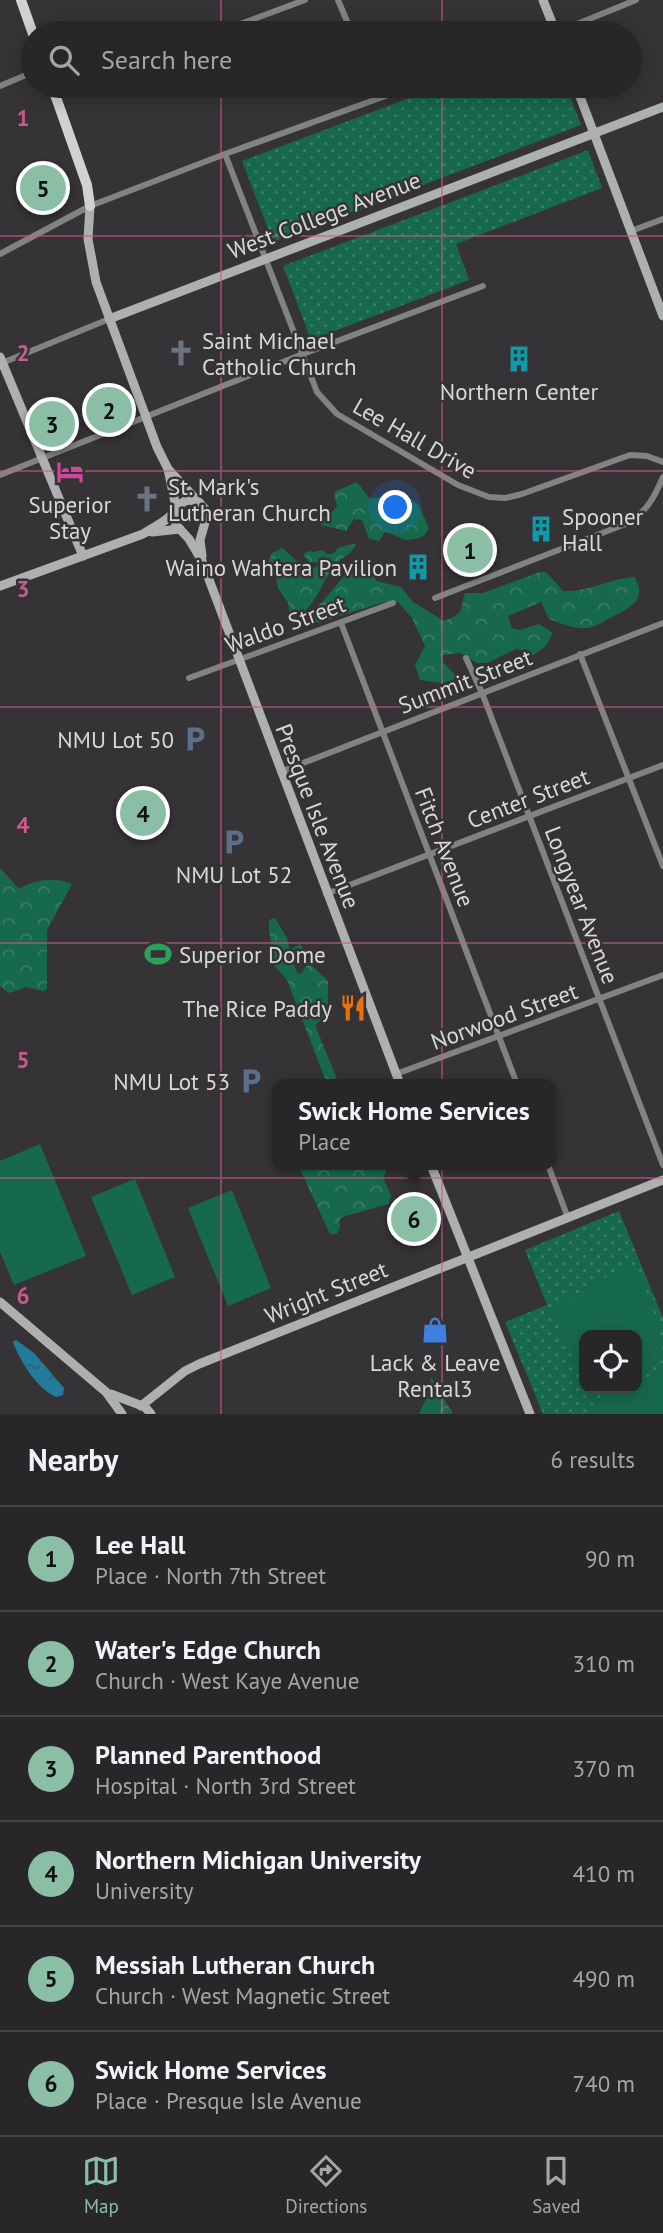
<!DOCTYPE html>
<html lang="en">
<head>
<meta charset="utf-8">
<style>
  :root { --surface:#282628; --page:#302e30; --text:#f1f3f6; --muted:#a5a5a8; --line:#444345; --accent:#8abfa5 }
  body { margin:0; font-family:"PT Sans",sans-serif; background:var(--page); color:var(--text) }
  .controls { position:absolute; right:21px; bottom:21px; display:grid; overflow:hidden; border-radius:14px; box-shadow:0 4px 18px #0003 }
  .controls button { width:63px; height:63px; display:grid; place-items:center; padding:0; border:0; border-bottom:2px solid var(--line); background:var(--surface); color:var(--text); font:35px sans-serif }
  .you { position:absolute; left:396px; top:508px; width:24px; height:24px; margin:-18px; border:5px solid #fff; border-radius:50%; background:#1a73e8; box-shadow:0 0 0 10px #1a73e833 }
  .badge { display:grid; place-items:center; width:46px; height:46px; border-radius:50%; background:var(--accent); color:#111; font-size:23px; font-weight:700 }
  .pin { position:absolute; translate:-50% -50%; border:4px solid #fff; box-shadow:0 2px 7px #0006 }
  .popup { position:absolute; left:272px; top:1079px; width:284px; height:91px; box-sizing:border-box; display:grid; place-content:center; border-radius:14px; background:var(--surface); filter:drop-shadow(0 2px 5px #0005); font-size:23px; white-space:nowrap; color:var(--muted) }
  .popup b { font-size:26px; color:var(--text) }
  .popup::after { content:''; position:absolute; left:50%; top:100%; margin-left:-14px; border:14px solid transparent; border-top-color:var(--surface) }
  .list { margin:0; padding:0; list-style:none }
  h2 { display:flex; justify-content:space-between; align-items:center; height:91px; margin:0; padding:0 28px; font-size:30px }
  h2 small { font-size:23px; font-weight:400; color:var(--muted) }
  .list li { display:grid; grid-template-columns:46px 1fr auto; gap:21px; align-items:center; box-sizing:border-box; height:105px; padding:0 28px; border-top:2px solid var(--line) }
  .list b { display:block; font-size:26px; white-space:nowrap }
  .list p { margin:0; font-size:23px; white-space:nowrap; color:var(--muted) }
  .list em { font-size:23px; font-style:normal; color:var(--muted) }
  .icon { flex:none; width:38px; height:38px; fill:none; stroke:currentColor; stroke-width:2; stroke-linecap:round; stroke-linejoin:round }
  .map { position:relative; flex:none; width:663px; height:1414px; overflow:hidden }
  .search { position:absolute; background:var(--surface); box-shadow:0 4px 18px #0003; left:21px; right:21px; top:21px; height:77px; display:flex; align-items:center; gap:18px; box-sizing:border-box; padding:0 24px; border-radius:38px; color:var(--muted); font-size:26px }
  .sheet { height:721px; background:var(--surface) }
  nav { display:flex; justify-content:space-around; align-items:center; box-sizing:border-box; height:98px; border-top:2px solid var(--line); background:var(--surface); font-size:19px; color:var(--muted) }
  nav a { display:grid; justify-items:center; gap:4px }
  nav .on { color:var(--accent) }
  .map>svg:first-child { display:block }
  .green { fill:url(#green-dots); fill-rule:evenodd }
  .forest { fill:url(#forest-crowns) }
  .pitch { fill:#17694c }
  .water { fill:url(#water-ripples) }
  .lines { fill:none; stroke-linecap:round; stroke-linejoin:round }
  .street { stroke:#818382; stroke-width:6 }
  .secondary { stroke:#acb0ae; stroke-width:9 }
  .primary { stroke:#ced2d1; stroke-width:10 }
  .grid { fill:none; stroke:#ca5b87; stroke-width:2; stroke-opacity:0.55 }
  .labels { text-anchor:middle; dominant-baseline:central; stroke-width:5; stroke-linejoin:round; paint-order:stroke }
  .street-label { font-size:23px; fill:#d8d7d9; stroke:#353336 }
  .poi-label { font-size:23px; fill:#d8d7d9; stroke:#353336; text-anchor:start }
  .grid-label { font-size:23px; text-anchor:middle; font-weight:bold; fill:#ca5b87; stroke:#353336; stroke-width:5; stroke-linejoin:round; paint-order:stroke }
</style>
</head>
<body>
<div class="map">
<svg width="663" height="1414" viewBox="0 0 663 1414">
  <defs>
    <pattern id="green-dots" width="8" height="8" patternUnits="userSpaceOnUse" patternTransform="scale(1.75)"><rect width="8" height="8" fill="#17694c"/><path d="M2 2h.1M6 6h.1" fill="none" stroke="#387e65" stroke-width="1.8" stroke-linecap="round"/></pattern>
    <pattern id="forest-crowns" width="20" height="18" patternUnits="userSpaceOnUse" patternTransform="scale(1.75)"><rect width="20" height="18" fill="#17694c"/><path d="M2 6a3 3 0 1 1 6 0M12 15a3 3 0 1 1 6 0" fill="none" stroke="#387e65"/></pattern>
    <pattern id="water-ripples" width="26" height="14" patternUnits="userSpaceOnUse" patternTransform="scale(1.75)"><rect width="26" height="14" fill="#227b9a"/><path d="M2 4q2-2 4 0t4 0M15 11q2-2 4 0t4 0" fill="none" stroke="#2e6376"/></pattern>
  </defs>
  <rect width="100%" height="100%" fill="#353336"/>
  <!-- green -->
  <g class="green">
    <polygon points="441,86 566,86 581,125 273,242 242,161"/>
    <polygon points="588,150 602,188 456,244 469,280 311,340 283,266"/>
    <path d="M 619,1211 L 663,1318 L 663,1414 L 543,1414 L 505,1322 L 547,1305 L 525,1250 ZM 584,1335 L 637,1335 L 637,1388 L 584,1388 Z"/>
  </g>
  <!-- forest -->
  <g class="forest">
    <path d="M 357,482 L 370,499 L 387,496 L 393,507 L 392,513 L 397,516 L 403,513 L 408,498 L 418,504 L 429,528 L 424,536 C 401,545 403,536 385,532 L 379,541 L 369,539 L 362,520 L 354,519 L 346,531 L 321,525 L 320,518 L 333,511 L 337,506 L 334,495 L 336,491 Z"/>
    <path d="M 352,544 L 356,545 C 352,553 343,557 336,564 C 321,580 316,612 291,618 L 288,603 L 278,588 L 276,577 L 266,566 L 272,553 L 282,548 L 304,567 L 313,569 L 321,563 L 309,562 L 303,554 L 309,551 L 313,552 L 323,550 L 326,554 L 333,554 L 338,548 Z"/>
    <path d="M 358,561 L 370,563 L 376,581 L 401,587 L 413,602 L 444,621 C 466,612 459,612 465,593 L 483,593 L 540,572 L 546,572 L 563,591 C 587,593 610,578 634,577 C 649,599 629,608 612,617 C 606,620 599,625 592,627 C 578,631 562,624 549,619 L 541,602 L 508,616 L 512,628 L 520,630 L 539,624 L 553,633 L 546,646 L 532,656 L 528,651 L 516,649 L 487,663 L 477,663 L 460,653 L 443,655 L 443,662 L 456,676 L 453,680 L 441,683 L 420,680 L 415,665 L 425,646 L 412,618 L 398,602 L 384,602 L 318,623 L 309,615 C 328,598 340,578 358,561 Z"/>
    <path d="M 0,868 L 19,889 C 36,879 54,877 72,884 L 47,930 L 47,989 L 44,991 L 26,987 L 9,993 L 0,986 Z"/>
    <path d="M 275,918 L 287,938 L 289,947 L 292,949 L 300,944 L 303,947 L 302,955 L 293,963 L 298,974 L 302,973 L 306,966 L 311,965 L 328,981 C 328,998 331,1015 315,1025 L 339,1084 L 327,1084 L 287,980 L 273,964 C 274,949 268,935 269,920 Z"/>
    <polygon points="298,1165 389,1165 383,1178 391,1195 389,1204 345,1216 340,1219 340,1227 337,1234 330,1234"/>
    <polygon points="431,1377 453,1414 419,1414 428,1395"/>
  </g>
  <!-- pitch -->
  <g class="pitch">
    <polygon points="40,1144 86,1256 14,1285 0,1252 0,1161"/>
    <polygon points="135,1179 175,1277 132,1295 91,1197"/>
    <polygon points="232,1190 271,1288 228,1306 188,1208"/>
    <path d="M 630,1267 L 637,1271 C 649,1300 663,1328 663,1360 L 637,1370 L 637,1335 L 584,1335 L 583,1371 L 573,1359 L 551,1309 L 602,1279 Z"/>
    <polygon points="658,1372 663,1375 663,1414 583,1414 623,1389 637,1388 637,1383"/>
  </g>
  <!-- water -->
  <path class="water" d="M 16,1340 L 34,1353 L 64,1388 L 63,1395 L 56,1397 C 37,1389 20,1361 13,1342 Z"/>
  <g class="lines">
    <!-- street -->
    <g class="street">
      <polyline points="338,0 352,33"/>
      <polyline points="216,33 305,0"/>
      <polyline points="555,33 636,0"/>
      <polyline points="0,86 33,72"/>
      <polyline points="371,86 376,99"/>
      <polyline points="55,93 76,86"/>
      <polyline points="225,154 317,392 337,414 458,485 489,497 505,498 522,494 630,455 647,456 663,462"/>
      <polyline points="631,231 663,219"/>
      <polyline points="0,254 90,206 225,154 413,86"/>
      <polyline points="2,363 109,319"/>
      <polyline points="0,475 303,354 483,286"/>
      <path d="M 435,598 L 628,523 C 647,511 654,498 663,477"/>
      <polyline points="341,623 517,1084"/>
      <polyline points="580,654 663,866"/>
      <polyline points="466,658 482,693 663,1165"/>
      <polyline points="189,678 393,603"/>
      <polyline points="280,772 663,623"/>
      <polyline points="326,894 663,765"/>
      <polyline points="396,1074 663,975"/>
      <polyline points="548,1165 568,1218"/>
    </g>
    <!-- secondary -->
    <g class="secondary">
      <polyline points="543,0 556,33"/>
      <polyline points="576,86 663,316"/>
      <polyline points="90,206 88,239 96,282 157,447 168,469 176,507"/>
      <polyline points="109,319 663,107"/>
      <polyline points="0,357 83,556"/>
      <polyline points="169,470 205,509 206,519 200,540 202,556"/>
      <polyline points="174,511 176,525 189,539 202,561 400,1084"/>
      <polyline points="152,532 180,529"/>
      <path d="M 0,586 L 143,534 C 151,529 161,524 168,518 C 179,508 182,494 200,503"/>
      <polyline points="431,1165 530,1414"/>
      <polyline points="0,1302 106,1392 122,1414"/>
      <polyline points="111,1394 145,1407 151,1414"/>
      <polyline points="141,1406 185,1371 199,1364 663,1180"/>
    </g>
    <!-- primary -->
    <g class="primary">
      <polyline points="21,0 33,34"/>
      <polyline points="52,86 87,185 90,206"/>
    </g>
  </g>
  <!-- grid -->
  <path class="grid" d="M 221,0 L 221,33M 442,0 L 442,33M 221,86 L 221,1414M 442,86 L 442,1414M 0,236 L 663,236M 0,471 L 663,471M 0,707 L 663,707M 0,943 L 663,943M 0,1178 L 663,1178"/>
  <!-- icons -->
  <defs>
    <g id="church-bare" transform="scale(2.1)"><path d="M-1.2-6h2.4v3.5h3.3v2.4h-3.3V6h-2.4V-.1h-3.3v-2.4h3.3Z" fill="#6b7280" stroke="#353336" stroke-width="2.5" paint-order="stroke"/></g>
    <g id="building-bare" transform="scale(2.1)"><path d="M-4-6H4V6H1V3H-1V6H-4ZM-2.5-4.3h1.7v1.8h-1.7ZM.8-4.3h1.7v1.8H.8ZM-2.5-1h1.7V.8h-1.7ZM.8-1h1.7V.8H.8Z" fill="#0f9aa8" stroke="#353336" stroke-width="2.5" paint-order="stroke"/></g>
    <g id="hotel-bare" transform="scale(2.1)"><path d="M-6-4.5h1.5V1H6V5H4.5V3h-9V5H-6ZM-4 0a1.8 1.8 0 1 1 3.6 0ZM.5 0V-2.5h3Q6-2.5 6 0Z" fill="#d1479c" stroke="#353336" stroke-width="2.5" paint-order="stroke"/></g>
    <g id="parking-bare" transform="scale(2.1)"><path d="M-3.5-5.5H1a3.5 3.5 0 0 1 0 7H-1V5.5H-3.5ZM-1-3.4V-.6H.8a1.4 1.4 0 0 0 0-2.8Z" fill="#5c6f8a" stroke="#353336" stroke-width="2.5" paint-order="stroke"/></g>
    <g id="stadium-bare" transform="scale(2.1)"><path d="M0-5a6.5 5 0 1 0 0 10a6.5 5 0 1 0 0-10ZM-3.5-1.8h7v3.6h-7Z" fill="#2e9e5b" stroke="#353336" stroke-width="2.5" paint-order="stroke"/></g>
    <g id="restaurant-bare" transform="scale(2.1)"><path d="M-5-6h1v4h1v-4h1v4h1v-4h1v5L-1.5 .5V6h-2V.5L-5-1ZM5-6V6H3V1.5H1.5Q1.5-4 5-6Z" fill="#e8710a" stroke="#353336" stroke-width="2.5" paint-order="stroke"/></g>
    <g id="shop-bare" transform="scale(2.1)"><path d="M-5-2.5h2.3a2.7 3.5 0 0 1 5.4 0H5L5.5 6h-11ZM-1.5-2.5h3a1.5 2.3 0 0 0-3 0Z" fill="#3f7fe0" stroke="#353336" stroke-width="2.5" paint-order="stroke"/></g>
  </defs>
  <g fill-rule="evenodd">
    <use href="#church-bare" x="181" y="353"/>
    <use href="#building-bare" x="519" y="359"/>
    <use href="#hotel-bare" x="70" y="472"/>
    <use href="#church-bare" x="147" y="499"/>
    <use href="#building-bare" x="541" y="529"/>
    <use href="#building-bare" x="418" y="567"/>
    <use href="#parking-bare" x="195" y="739"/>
    <use href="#parking-bare" x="234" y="842"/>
    <use href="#stadium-bare" x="158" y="954"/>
    <use href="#restaurant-bare" x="353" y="1008"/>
    <use href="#parking-bare" x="251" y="1081"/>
    <use href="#shop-bare" x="435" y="1330"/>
  </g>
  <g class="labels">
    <!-- street labels -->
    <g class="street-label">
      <text transform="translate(324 215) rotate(-21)">West College Avenue</text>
      <text transform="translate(415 438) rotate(30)">Lee Hall Drive</text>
      <text transform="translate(285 624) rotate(-20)">Waldo Street</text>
      <text transform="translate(465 681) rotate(-21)">Summit Street</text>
      <text transform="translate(528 798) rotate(-21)">Center Street</text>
      <text transform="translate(318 816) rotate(69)">Presque Isle Avenue</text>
      <text transform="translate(445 847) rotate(69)">Fitch Avenue</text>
      <text transform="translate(582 905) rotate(69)">Longyear Avenue</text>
      <text transform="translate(504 1016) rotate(-20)">Norwood Street</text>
      <text transform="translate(326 1292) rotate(-22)">Wright Street</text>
    </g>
    <!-- poi labels -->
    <g class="poi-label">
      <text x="202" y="340">Saint Michael<tspan x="202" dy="26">Catholic Church</tspan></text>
      <text x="519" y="391" text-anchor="middle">Northern Center</text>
      <text x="168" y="486">St. Mark's<tspan x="168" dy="26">Lutheran Church</tspan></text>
      <text x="70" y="504" text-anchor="middle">Superior<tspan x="70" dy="26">Stay</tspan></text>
      <text x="562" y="516">Spooner<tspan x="562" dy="26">Hall</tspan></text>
      <text x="397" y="567" text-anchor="end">Waino Wahtera Pavilion</text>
      <text x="174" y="739" text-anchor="end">NMU Lot 50</text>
      <text x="234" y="874" text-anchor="middle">NMU Lot 52</text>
      <text x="179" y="954">Superior Dome</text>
      <text x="332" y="1008" text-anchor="end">The Rice Paddy</text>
      <text x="230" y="1081" text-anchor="end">NMU Lot 53</text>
      <text x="435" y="1362" text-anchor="middle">Lack &amp; Leave<tspan x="435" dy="26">Rental3</tspan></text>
    </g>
  </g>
  <g class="grid-label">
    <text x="23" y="126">1</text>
    <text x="23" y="361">2</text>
    <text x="23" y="597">3</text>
    <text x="23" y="833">4</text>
    <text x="23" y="1068">5</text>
    <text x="23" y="1304">6</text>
  </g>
</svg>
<div class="controls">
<button><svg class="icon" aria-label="locate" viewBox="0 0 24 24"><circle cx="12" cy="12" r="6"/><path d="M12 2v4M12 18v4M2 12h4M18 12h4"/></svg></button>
</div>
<div class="you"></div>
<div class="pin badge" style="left:470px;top:550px">1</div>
<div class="pin badge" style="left:109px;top:410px">2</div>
<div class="pin badge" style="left:52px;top:424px">3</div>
<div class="pin badge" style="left:143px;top:813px">4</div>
<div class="pin badge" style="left:43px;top:188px">5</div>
<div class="pin badge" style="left:414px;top:1219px">6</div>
<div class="popup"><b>Swick Home Services</b>Place</div>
<div class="search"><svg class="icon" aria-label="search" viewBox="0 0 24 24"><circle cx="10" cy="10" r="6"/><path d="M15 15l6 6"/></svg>Search here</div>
</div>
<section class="sheet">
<h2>Nearby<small>6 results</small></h2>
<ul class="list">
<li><span class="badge">1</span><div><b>Lee Hall</b><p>Place · North 7th Street</p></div><em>90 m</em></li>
<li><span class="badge">2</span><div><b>Water's Edge Church</b><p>Church · West Kaye Avenue</p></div><em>310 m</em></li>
<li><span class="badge">3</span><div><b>Planned Parenthood</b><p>Hospital · North 3rd Street</p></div><em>370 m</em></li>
<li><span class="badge">4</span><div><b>Northern Michigan University</b><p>University</p></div><em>410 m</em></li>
<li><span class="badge">5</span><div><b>Messiah Lutheran Church</b><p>Church · West Magnetic Street</p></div><em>490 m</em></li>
<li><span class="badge">6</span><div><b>Swick Home Services</b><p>Place · Presque Isle Avenue</p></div><em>740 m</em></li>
</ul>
</section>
<nav>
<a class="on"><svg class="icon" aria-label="map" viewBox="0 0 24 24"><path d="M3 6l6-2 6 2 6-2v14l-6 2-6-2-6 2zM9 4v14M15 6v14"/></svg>Map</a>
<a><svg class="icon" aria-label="directions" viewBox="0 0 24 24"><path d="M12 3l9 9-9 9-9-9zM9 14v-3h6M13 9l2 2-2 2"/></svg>Directions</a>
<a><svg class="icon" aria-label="saved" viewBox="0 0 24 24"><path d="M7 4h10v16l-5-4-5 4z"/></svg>Saved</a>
</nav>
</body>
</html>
